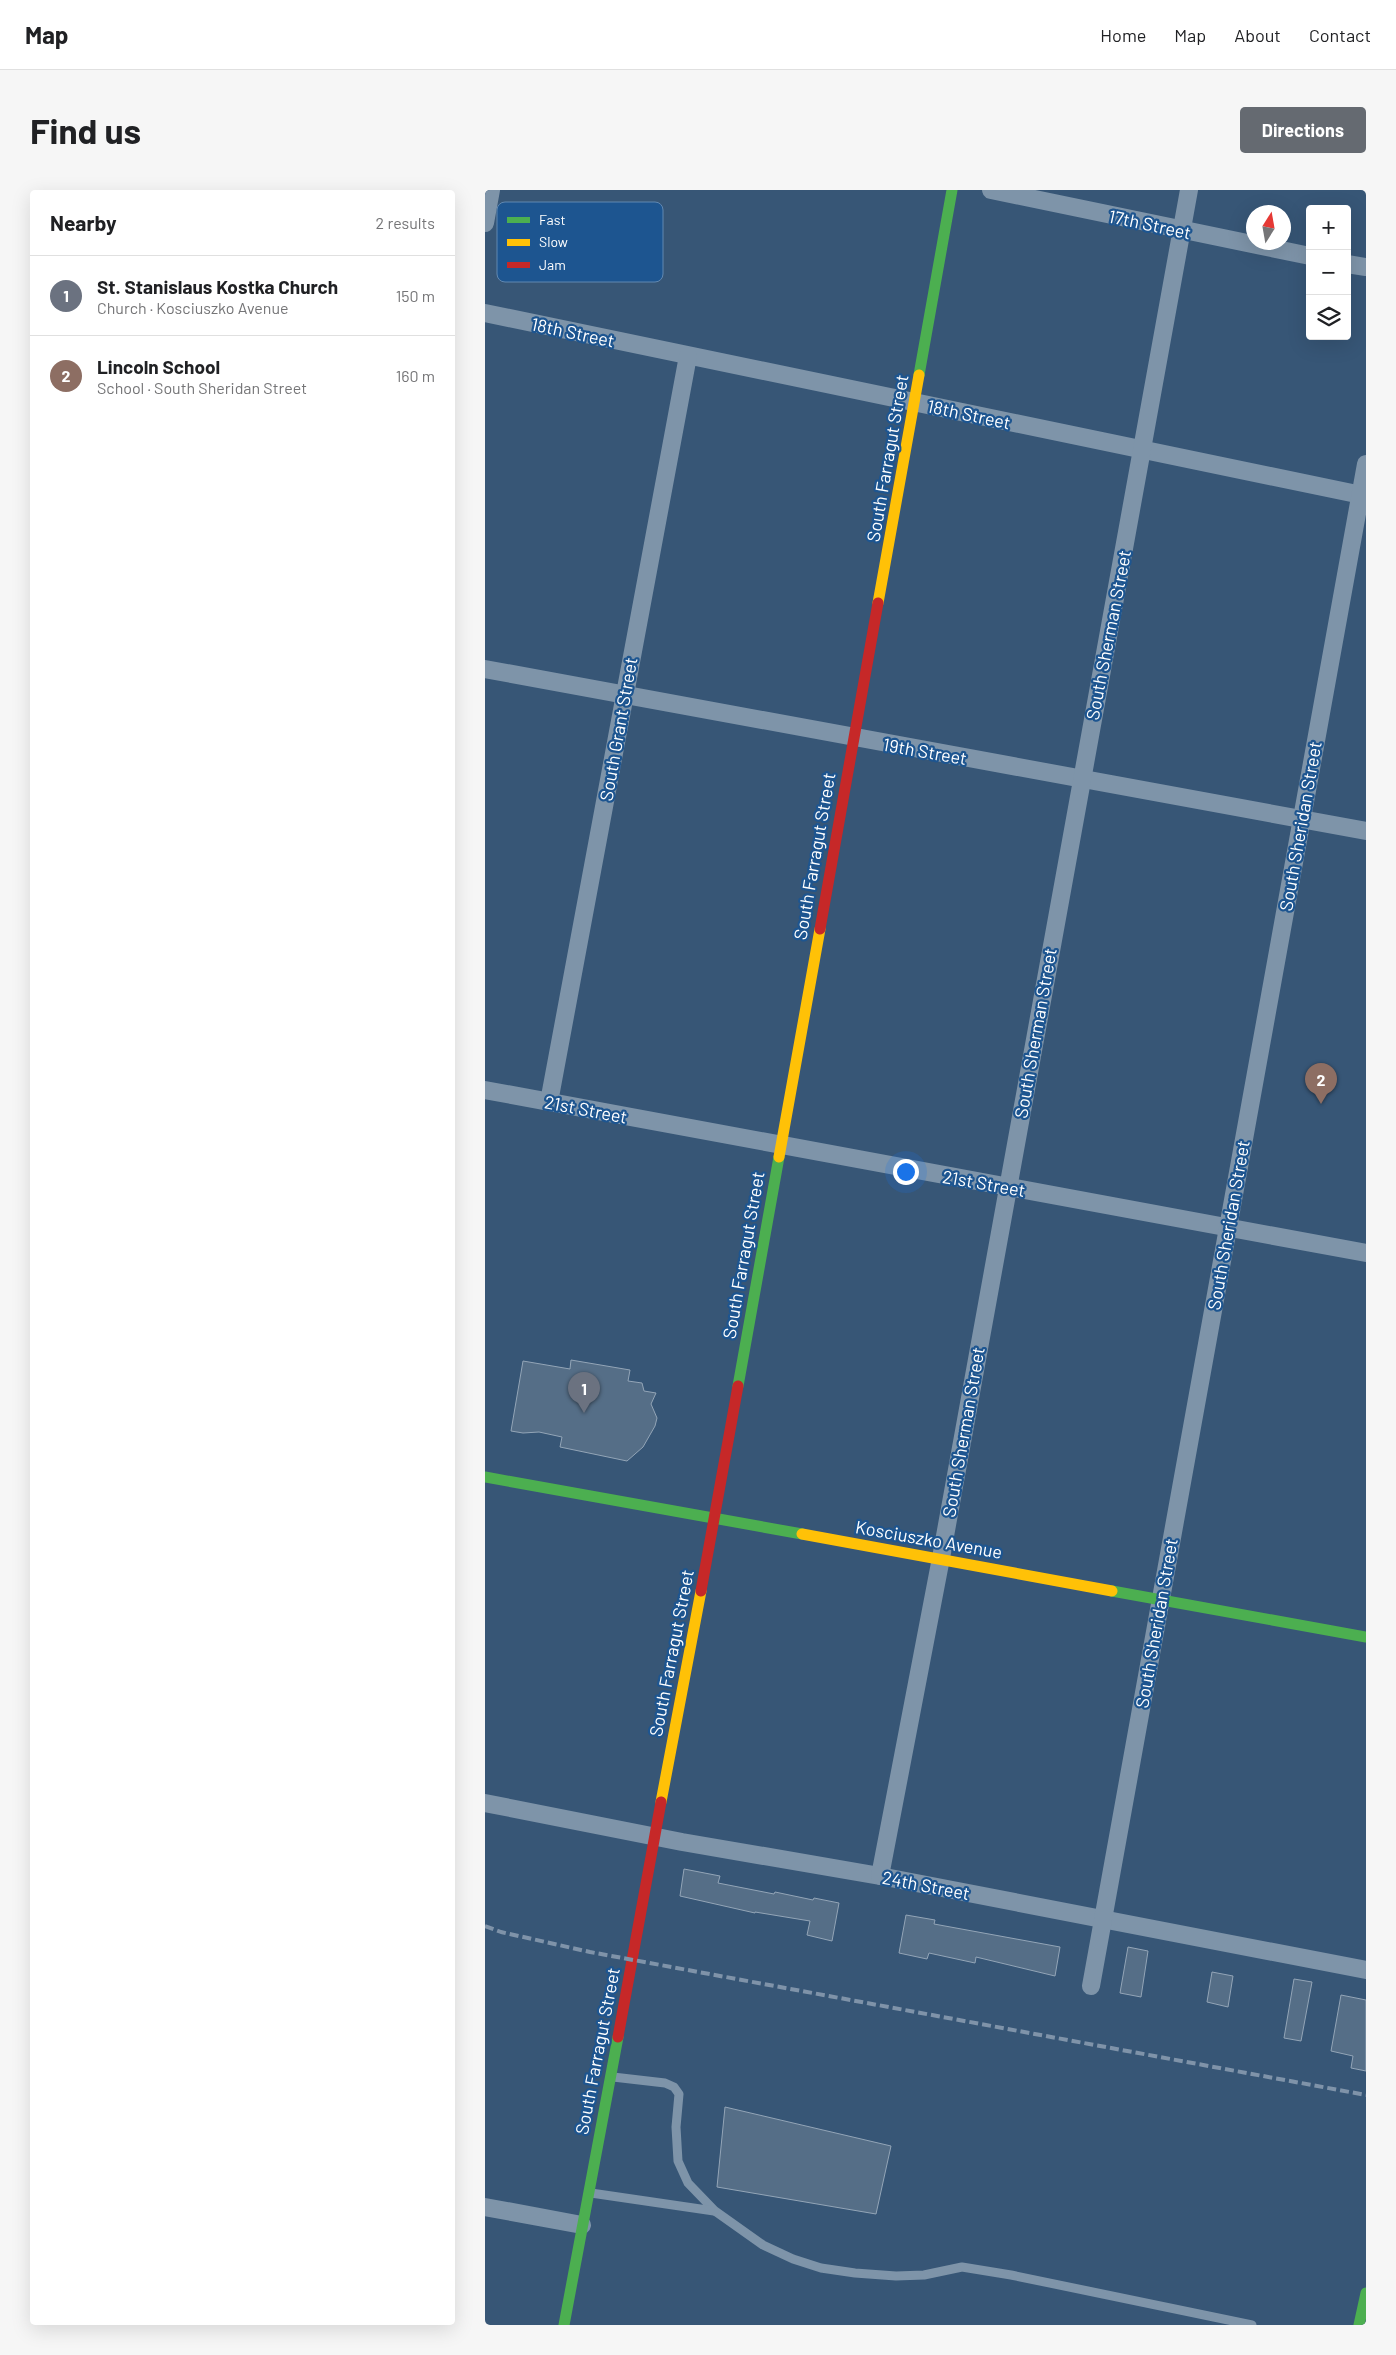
<!DOCTYPE html>
<html lang="en">
<head>
<meta charset="utf-8">
<style>
  :root { --surface:#fff; --page:#f6f6f6; --text:#202124; --muted:#757577; --line:#e0e0e0; --accent:#656a71 }
  body { margin:0; font-family:Barlow,sans-serif; background:var(--page); color:var(--text) }
  .controls { position:absolute; right:15px; top:15px; display:grid; overflow:hidden; border-radius:5px; box-shadow:0 5px 20px #0002 }
  .controls button { width:45px; height:45px; display:grid; place-items:center; padding:0; border:0; border-bottom:1px solid var(--line); background:var(--surface); color:var(--text); font:25px sans-serif }
  .compass { position:absolute; left:761px; top:15px; width:45px; height:45px; border-radius:50%; background:var(--surface); box-shadow:0 5px 20px #0002; rotate:11deg }
  .you { position:absolute; left:420px; top:981px; width:18px; height:18px; margin:-12px; border:4px solid #fff; border-radius:50%; background:#1a73e8; box-shadow:0 0 0 8px #1a73e833 }
  .badge { display:grid; place-items:center; width:32px; height:32px; border-radius:50%; background:var(--accent); color:#fff; font-size:16px; font-weight:700 }
  .pin { position:absolute; translate:-50% -41px; filter:drop-shadow(0 1px 2px #0008) }
  .pin::after { content:''; position:absolute; top:26px; width:18px; height:15px; background:inherit; clip-path:polygon(0 0,100% 0,50% 100%) }
  .list { margin:0; padding:0; list-style:none }
  h2 { display:flex; justify-content:space-between; align-items:center; height:65px; margin:0; padding:0 20px; font-size:21px }
  h2 small { font-size:16px; font-weight:400; color:var(--muted) }
  .list li { display:grid; grid-template-columns:32px 1fr auto; gap:15px; align-items:center; box-sizing:border-box; height:80px; padding:0 20px; border-top:1px solid var(--line) }
  .list b { display:block; font-size:19px; white-space:nowrap }
  .list p { margin:0; font-size:16px; white-space:nowrap; color:var(--muted) }
  .list em { font-size:16px; font-style:normal; color:var(--muted) }
  .icon { flex:none; width:28px; height:28px; fill:none; stroke:currentColor; stroke-width:2; stroke-linecap:round; stroke-linejoin:round }
  .map { position:relative; flex:none; width:881px; height:2135px; overflow:hidden; border-radius:5px }
  header { display:flex; align-items:center; gap:30px; box-sizing:border-box; height:70px; padding:0 25px; background:var(--surface); border-bottom:1px solid var(--line) }
  header strong { font-size:24px }
  nav { display:flex; gap:28px; margin-inline-start:auto; font-size:18px }
  .intro { display:flex; align-items:center; justify-content:space-between; box-sizing:border-box; height:120px; padding:0 30px }
  h1 { margin:0; font-size:35px }
  .button { padding:12px 22px; border-radius:5px; background:var(--accent); color:#fff; font-size:18px; font-weight:700 }
  main { display:flex; gap:30px; padding:0 30px }
  aside { flex:1; background:var(--surface); border-radius:5px; box-shadow:0 5px 20px #0002 }
  .map>svg:first-child { display:block }
  .building { fill:#556e87; stroke:#93a5b7 }
  .lines { fill:none; stroke-linecap:round; stroke-linejoin:round }
  .lane { stroke:#7e94a9; stroke-width:9 }
  .street { stroke:#7e94a9; stroke-width:18 }
  .fast { stroke:#4caf50; stroke-width:11 }
  .slow { stroke:#ffc107; stroke-width:11 }
  .jam { stroke:#c62828; stroke-width:11 }
  .rail { stroke:#7f93a9; stroke-width:4; stroke-dasharray:9 4; stroke-linecap:butt }
  .labels { text-anchor:middle; dominant-baseline:central; stroke-width:4.5; stroke-linejoin:round; paint-order:stroke }
  .street-label { font-size:18px; fill:#fff; stroke:#1d5590 }
  .key { fill:#1d5590; stroke:#6188b1; stroke-width:1 }
  .key-label { font-size:14px; fill:#fff }
</style>
</head>
<body>
<header>
<strong>Map</strong>
<nav><a>Home</a><a>Map</a><a>About</a><a>Contact</a></nav>
</header>
<div class="intro"><h1>Find us</h1><a class="button">Directions</a></div>
<main>
<aside>
<h2>Nearby<small>2 results</small></h2>
<ul class="list">
<li><span class="badge" style="background:#6b7280">1</span><div><b>St. Stanislaus Kostka Church</b><p>Church · Kosciuszko Avenue</p></div><em>150 m</em></li>
<li><span class="badge" style="background:#8d6e63">2</span><div><b>Lincoln School</b><p>School · South Sheridan Street</p></div><em>160 m</em></li>
</ul>
</aside>
<div class="map">
<svg width="881" height="2135" viewBox="0 0 881 2135">
  <rect width="100%" height="100%" fill="#375676"/>
  <!-- building -->
  <g class="building">
    <polygon points="86,1170 145,1180 143,1191 157,1193 159,1201 171,1203 166,1214 172,1228 170,1236 158,1257 142,1271 75,1257 77,1247 54,1242 38,1243 26,1241 38,1171 85,1179"/>
    <polygon points="199,1679 235,1686 233,1693 289,1704 290,1702 328,1710 329,1708 354,1713 347,1751 322,1745 325,1731 270,1722 270,1723 195,1706"/>
    <polygon points="421,1725 450,1730 449,1734 575,1757 570,1786 491,1767 490,1773 444,1763 442,1769 414,1763"/>
    <polygon points="643,1757 663,1761 656,1807 635,1803"/>
    <polygon points="727,1782 748,1786 743,1817 722,1812"/>
    <polygon points="809,1789 827,1792 816,1851 799,1848"/>
    <polygon points="856,1805 881,1810 881,1881 866,1878 868,1866 846,1861"/>
    <polygon points="240,1917 406,1956 391,2024 232,1997"/>
  </g>
  <g class="lines">
    <!-- lane -->
    <g class="lane">
      <polyline points="128,1887 180,1893 189,1897 194,1904 191,1937 193,1971 203,1993 230,2021 278,2055 308,2069 336,2078 370,2083 411,2086 439,2085 477,2077 526,2085 767,2135"/>
      <polyline points="106,2003 229,2021"/>
    </g>
    <!-- street -->
    <g class="street">
      <polyline points="506,0 825,66"/>
      <polyline points="0,33 6,0"/>
      <polyline points="862,74 881,77"/>
      <polyline points="0,123 881,306"/>
      <polyline points="0,479 881,641"/>
      <polyline points="0,900 881,1063"/>
      <polyline points="64,912 203,166"/>
      <polyline points="0,1613 197,1652 395,1686 881,1780"/>
      <polyline points="395,1686 456,1368 704,0"/>
      <polyline points="606,1796 881,274"/>
      <polyline points="0,2017 97,2035"/>
    </g>
    <!-- fast -->
    <g class="fast">
      <polyline points="434,185 467,0"/>
      <polyline points="253,1196 294,967"/>
      <polyline points="0,1287 317,1344"/>
      <polyline points="627,1401 881,1447"/>
      <polyline points="79,2135 133,1847"/>
      <polyline points="874,2135 881,2103"/>
    </g>
    <!-- slow -->
    <g class="slow">
      <polyline points="393,413 434,185"/>
      <polyline points="294,967 335,739"/>
      <polyline points="317,1344 627,1401"/>
      <polyline points="176,1612 216,1401"/>
    </g>
    <!-- jam -->
    <g class="jam">
      <polyline points="335,739 393,413"/>
      <polyline points="216,1401 253,1196"/>
      <polyline points="133,1847 176,1612"/>
    </g>
    <!-- rail -->
    <polyline class="rail" points="0,1736 16,1742 105,1762 881,1905"/>
  </g>
  <g class="labels">
    <!-- street labels -->
    <g class="street-label">
      <text transform="translate(665 34) rotate(12)">17th Street</text>
      <text transform="translate(88 142) rotate(12)">18th Street</text>
      <text transform="translate(484 224) rotate(12)">18th Street</text>
      <text transform="translate(402 268) rotate(-80)">South Farragut Street</text>
      <text transform="translate(623 445) rotate(-79)">South Sherman Street</text>
      <text transform="translate(133 539) rotate(-80)">South Grant Street</text>
      <text transform="translate(440 561) rotate(10)">19th Street</text>
      <text transform="translate(815 636) rotate(-80)">South Sheridan Street</text>
      <text transform="translate(329 666) rotate(-80)">South Farragut Street</text>
      <text transform="translate(550 843) rotate(-80)">South Sherman Street</text>
      <text transform="translate(101 919) rotate(11)">21st Street</text>
      <text transform="translate(499 993) rotate(10)">21st Street</text>
      <text transform="translate(743 1035) rotate(-80)">South Sheridan Street</text>
      <text transform="translate(258 1065) rotate(-80)">South Farragut Street</text>
      <text transform="translate(478 1242) rotate(-80)">South Sherman Street</text>
      <text transform="translate(444 1349) rotate(10)">Kosciuszko Avenue</text>
      <text transform="translate(671 1433) rotate(-80)">South Sheridan Street</text>
      <text transform="translate(186 1463) rotate(-79)">South Farragut Street</text>
      <text transform="translate(441 1695) rotate(11)">24th Street</text>
      <text transform="translate(112 1861) rotate(-79)">South Farragut Street</text>
    </g>
  </g>
  <!-- legend -->
  <rect x="12" y="12" width="166" height="80" rx="8" class="key"/>
  <rect x="22" y="27" width="23" height="6" fill="#4caf50"/>
  <rect x="22" y="49" width="23" height="7" fill="#ffc107"/>
  <rect x="22" y="72" width="23" height="6" fill="#c62828"/>
  <g class="key-label">
    <text x="54" y="35">Fast</text>
    <text x="54" y="57">Slow</text>
    <text x="54" y="80">Jam</text>
  </g>
</svg>
<div class="controls">
<button>+</button>
<button>−</button>
<button><svg class="icon" aria-label="layers" viewBox="0 0 24 24"><path d="M12 4l9 5-9 5-9-5zM3 14l9 5 9-5"/></svg></button>
</div>
<svg class="compass" viewBox="-18 -18 36 36"><path d="M0-13l5 13h-10z" fill="#e53935"/><path d="M0 13l5-13h-10z" fill="#757577"/></svg>
<div class="you"></div>
<div class="pin badge" style="left:99px;top:1223px;background:#6b7280">1</div>
<div class="pin badge" style="left:836px;top:914px;background:#8d6e63">2</div>
</div>
</main>
</body>
</html>
